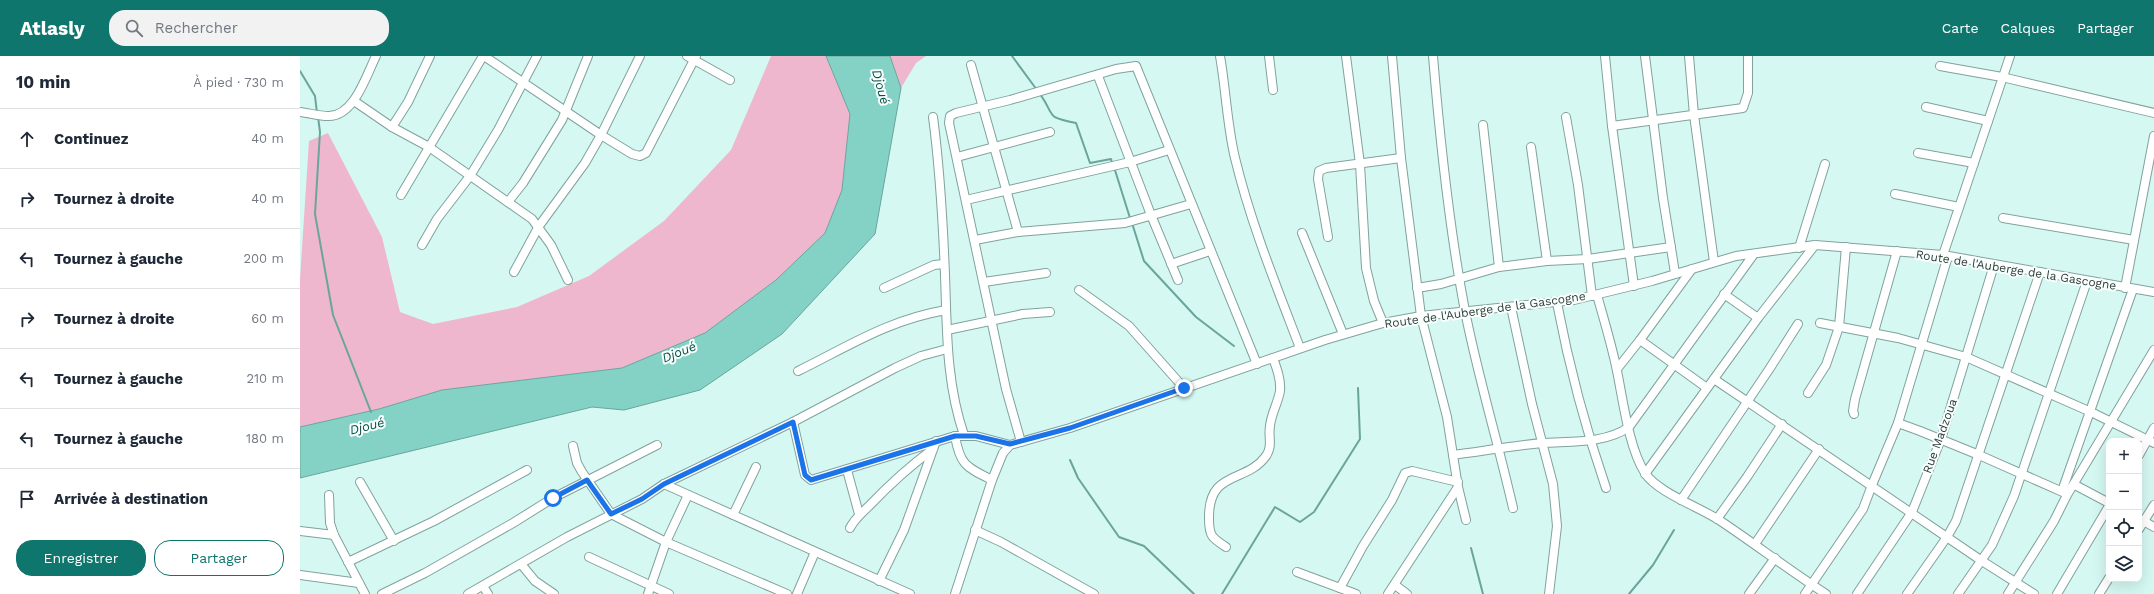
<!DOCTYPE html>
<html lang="fr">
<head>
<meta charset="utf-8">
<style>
  :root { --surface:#fff; --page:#f2f2f3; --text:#1f2937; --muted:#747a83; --line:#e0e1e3; --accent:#0f766e }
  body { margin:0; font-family:"Work Sans",sans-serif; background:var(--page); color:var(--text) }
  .controls { position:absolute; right:12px; bottom:12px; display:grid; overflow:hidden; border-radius:8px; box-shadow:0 4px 16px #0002 }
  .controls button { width:36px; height:36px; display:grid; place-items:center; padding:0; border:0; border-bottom:1px solid var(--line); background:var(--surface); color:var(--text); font:20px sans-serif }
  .stop { position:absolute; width:12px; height:12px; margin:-9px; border:3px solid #1a73e8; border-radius:50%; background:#fff }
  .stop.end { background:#1a73e8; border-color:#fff; box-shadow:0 1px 4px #0008 }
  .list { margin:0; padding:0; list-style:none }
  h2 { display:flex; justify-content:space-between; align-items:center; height:52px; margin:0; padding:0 16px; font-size:17px }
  h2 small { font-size:13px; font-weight:400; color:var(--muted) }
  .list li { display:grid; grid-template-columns:26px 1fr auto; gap:12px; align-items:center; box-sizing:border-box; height:60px; padding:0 16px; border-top:1px solid var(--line) }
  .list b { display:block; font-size:15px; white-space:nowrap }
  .list em { font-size:13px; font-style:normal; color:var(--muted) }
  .actions { display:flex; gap:8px; padding:12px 16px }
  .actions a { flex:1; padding:9px 0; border:1px solid var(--accent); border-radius:16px; text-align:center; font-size:14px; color:var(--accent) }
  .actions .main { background:var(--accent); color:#fff }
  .icon { flex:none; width:22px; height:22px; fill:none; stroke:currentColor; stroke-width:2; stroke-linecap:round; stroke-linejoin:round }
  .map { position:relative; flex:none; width:1854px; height:538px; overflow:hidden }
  header { display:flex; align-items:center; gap:24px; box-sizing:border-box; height:56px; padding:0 20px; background:var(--accent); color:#fff }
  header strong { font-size:19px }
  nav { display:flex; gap:22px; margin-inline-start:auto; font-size:14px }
  .search { width:280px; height:36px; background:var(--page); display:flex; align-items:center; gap:10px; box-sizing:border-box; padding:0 14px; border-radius:16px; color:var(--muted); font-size:15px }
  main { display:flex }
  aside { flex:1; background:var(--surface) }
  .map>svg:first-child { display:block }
  .green { fill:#efb7cd }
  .water { fill:#84d2c6; stroke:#6aa59c }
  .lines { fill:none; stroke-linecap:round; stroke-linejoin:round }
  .stream { stroke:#6aa59c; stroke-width:2 }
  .minor-casing { stroke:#81a29d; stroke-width:10 }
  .minor { stroke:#fff; stroke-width:8 }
  .route { stroke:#1a73e8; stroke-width:5 }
  .labels { text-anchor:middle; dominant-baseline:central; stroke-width:4; stroke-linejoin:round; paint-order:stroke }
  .street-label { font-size:12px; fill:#2f3d3b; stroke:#f8fffd }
  .water-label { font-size:13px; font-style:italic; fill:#095048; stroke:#f8fffd }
</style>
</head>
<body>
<header>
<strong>Atlasly</strong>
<div class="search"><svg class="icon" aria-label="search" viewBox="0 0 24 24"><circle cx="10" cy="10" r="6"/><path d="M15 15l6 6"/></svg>Rechercher</div>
<nav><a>Carte</a><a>Calques</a><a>Partager</a></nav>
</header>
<main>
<aside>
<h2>10 min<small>À pied · 730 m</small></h2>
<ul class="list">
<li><svg class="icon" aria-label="ahead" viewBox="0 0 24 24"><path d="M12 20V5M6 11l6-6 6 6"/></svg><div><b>Continuez</b></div><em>40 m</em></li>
<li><svg class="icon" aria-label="right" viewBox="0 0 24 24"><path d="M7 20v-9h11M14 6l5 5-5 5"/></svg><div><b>Tournez à droite</b></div><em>40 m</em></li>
<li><svg class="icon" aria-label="left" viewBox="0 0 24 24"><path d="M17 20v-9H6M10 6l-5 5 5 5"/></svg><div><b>Tournez à gauche</b></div><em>200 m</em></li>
<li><svg class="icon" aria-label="right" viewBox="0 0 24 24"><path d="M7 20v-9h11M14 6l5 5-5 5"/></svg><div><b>Tournez à droite</b></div><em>60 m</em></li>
<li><svg class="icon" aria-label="left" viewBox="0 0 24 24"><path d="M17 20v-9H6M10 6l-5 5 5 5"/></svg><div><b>Tournez à gauche</b></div><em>210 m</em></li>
<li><svg class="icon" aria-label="left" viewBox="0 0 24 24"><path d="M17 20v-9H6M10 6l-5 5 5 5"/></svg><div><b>Tournez à gauche</b></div><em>180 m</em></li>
<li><svg class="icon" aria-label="arrive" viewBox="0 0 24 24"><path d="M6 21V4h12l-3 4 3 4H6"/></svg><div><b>Arrivée à destination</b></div></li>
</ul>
<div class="actions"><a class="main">Enregistrer</a><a>Partager</a></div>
</aside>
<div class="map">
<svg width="1854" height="538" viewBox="0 0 1854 538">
  <rect width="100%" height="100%" fill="#d5f8f2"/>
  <!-- green -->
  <g class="green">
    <polygon points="471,0 526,0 550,58 542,134 525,177 476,224 405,277 322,312 142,334 79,353 0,371 0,223 9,85 28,77 82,181 100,256 133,268 217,251 289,220 364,165 431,94"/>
    <polygon points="590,0 626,0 616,7 601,32"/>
  </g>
  <!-- water -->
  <polygon class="water" points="526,0 590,0 601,32 575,178 482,278 400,334 324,354 292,351 0,422 0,371 79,353 142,334 322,312 405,277 476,224 525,177 542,134 550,58"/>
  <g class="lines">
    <!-- stream -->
    <g class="stream">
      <polyline points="712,0 737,34"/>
      <polyline points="0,15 15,40 17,57"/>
      <path d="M 740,38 C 756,60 744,61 776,67 L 790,107 L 811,103 L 812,107"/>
      <polyline points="18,61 20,76 15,158 33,259 71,356"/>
      <polyline points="814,111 830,162"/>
      <polyline points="832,167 844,205 896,261 934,290"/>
      <polyline points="770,404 778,422 819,481 844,490 894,538"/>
      <polyline points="1171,492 1183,538"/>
      <polyline points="922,538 975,451 1000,466 1014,456 1060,383 1058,332"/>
      <polyline points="1329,538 1353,509 1374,474"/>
    </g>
    <!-- minor casing -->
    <g class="minor-casing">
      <g id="minor">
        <polyline points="184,0 301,79 332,98 340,100 346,97 396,0"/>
        <polyline points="387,0 430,24"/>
        <path d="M 920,0 C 926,34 927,69 935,102 C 951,168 976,229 1000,292"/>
        <polyline points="969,0 973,34"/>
        <polyline points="1046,0 1060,108 1066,212 1074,245 1083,267"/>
        <path d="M 1133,0 C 1140,85 1149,171 1165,255 C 1178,321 1198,386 1213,452"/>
        <polyline points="1305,0 1312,70 1334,230"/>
        <polyline points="1345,0 1363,142 1375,217"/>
        <polyline points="1389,0 1394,59 1414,206"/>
        <polyline points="671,9 718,176"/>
        <polyline points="1640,10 1702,21 1854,57"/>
        <polyline points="798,20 851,159 878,224"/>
        <polyline points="54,45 92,71 129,91 232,163 251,189 268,224"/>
        <polyline points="1626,51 1688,65"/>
        <path d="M 0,56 C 9,57 19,60 28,60 C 54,61 66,20 76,0"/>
        <path d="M 633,61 C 640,114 643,167 645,219 C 647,273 646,327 664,379"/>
        <polyline points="1266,61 1278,129 1292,240"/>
        <polyline points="1183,69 1199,211"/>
        <polyline points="1312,70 1443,52 1448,37 1448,0"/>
        <polyline points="92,71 108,46 130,0"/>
        <polyline points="1231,91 1247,205"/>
        <polyline points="1618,97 1674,107"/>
        <polyline points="657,101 750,76"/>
        <polyline points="1595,138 1659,151"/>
        <polyline points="101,139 183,0"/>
        <polyline points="666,144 830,106 869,94"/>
        <polyline points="208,146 223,127 262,64 288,0"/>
        <polyline points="1703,162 1834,184"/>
        <polyline points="1002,177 1043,278"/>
        <polyline points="1028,181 1018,123 1019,115 1026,112 1101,102"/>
        <polyline points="675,184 718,176 825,167 891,148"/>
        <polyline points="122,189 137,163 170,120 198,74 237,0"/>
        <polyline points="1499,192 1525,108"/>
        <polyline points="1643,199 1710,0"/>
        <polyline points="871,208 910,195"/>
        <polyline points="214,216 239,170 285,107 301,79 340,0"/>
        <polyline points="684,226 746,217"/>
        <polyline points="584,232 634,209 644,208"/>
        <polyline points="1117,232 1141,228 1199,211 1247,205 1288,203 1371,191"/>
        <polyline points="1825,232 1854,80"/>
        <polyline points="779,234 829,270 884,332"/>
        <polyline points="1424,238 1458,262"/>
        <path d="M 1297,239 C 1304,264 1312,290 1317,315 C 1323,344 1329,393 1345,417 C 1357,436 1399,451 1419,464 C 1455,488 1489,514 1526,538"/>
        <path d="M 1257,247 C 1269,310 1285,371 1306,432"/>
        <polyline points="1211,251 1232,348 1253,428 1257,470 1249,538"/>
        <polyline points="1520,267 1598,282 1666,301 1791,356 1854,387"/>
        <polyline points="647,274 723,258 750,256"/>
        <polyline points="1340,284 1407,332"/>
        <polyline points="1317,313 1340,284 1392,213"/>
        <path d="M 498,315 C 549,290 588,264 646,254"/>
        <polyline points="1414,323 1682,505 1734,538"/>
        <polyline points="1508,337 1526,309 1539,271 1546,191"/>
        <polyline points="1554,358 1553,355 1555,343 1597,195"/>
        <polyline points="493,366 505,419 511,424 655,380 676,380 710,389"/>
        <polyline points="1598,367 1620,375 1679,399 1765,437"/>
        <path d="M 655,380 C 660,409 666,411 692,424"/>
        <polyline points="721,386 706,333 649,67 650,60 656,57 710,44 816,13 836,10 957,308"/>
        <polyline points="273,390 277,407 282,416 311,458 366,486 487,538"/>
        <path d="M 1153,399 C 1183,395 1212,390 1242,387 C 1270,385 1305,388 1329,371 L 1454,198"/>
        <polyline points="1839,399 1854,372"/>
        <polyline points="547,414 559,458"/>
        <polyline points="1345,418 1458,262 1515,189"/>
        <polyline points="60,426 94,485"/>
        <polyline points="364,428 610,538"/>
        <polyline points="1775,429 1809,447"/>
        <polyline points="1158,431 1166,464"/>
        <polyline points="1762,435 1833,233"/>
        <polyline points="29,439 30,467 34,479 65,538"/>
        <polyline points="1381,444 1470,312 1498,268"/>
        <polyline points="433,459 456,411"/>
        <polyline points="1417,463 1447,421 1482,368"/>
        <polyline points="1840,463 1854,471"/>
        <path d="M 550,472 C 555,462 563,456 570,449 C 590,428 610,410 633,393"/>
        <polyline points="1839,473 1854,449"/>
        <polyline points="675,474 701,486 794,538"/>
        <polyline points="0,475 34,479"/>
        <polyline points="1455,488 1519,393"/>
        <path d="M 926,491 C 912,482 909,480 909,463 C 908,413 946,428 966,400 C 973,390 968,381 970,370 C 971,358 978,347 980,335 C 981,324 977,313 973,302"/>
        <polyline points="289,501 369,538"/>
        <polyline points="48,506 134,465 227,414"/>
        <polyline points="221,508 235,525 254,538"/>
        <polyline points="997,516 1056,538"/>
        <polyline points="0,519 59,527"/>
        <polyline points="579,525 604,474 636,385"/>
        <polyline points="1095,529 1107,538"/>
        <polyline points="183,530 188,538"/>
        <polyline points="1040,532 1063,490 1092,444 1105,417 1112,415 1158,426"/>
        <polyline points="82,538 125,517 213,467 253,442 357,389"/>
        <polyline points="168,538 267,481 342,443 364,428 493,366 595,312 621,300 647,293"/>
        <polyline points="348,538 366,486 388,439"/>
        <polyline points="497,538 515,496"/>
        <polyline points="655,538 692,424 703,397 710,389 770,372 1025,284 1083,267 1121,260 1274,244 1352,225 1436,200 1515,189 1643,199 1854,236"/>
        <polyline points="1088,538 1158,431 1147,361 1121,260 1101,102 1092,0"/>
        <polyline points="1449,538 1475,502"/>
        <polyline points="1505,538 1563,453 1572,429 1598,367 1648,200"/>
        <polyline points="1557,538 1612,456 1641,383 1694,209"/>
        <polyline points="1607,538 1647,481 1656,465 1740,216"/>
        <polyline points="1658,538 1692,489 1714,440 1787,225"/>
        <polyline points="1708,538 1754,465 1767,439 1854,294"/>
        <polyline points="1757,538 1809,450"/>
        <polyline points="1799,538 1809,522"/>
      </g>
    </g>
    <!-- minor -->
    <use href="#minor" class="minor"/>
  </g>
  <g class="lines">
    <!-- route -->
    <polyline class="route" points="253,442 287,424 311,458 342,443 364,428 493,366 505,419 511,424 655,380 676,380 710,388 770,372 884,332"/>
  </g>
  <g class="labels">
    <!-- street labels -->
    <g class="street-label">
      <text transform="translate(1716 214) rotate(9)">Route de l'Auberge de la Gascogne</text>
      <text transform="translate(1185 254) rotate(-8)">Route de l'Auberge de la Gascogne</text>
      <text transform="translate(1640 380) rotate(-70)">Rue Madzoua</text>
    </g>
    <!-- water labels -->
    <g class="water-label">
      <text transform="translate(581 31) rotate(75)">Djoué</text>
      <text transform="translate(379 296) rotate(-22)">Djoué</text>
      <text transform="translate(67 370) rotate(-14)">Djoué</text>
    </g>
  </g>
</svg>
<div class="controls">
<button>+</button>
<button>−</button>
<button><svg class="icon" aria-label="locate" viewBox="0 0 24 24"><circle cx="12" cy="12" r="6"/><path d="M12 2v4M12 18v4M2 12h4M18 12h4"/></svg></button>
<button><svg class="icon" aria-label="layers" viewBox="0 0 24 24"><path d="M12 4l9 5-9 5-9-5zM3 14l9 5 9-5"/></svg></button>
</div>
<div class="stop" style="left:253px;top:442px"></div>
<div class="stop end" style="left:884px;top:332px"></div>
</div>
</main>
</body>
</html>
